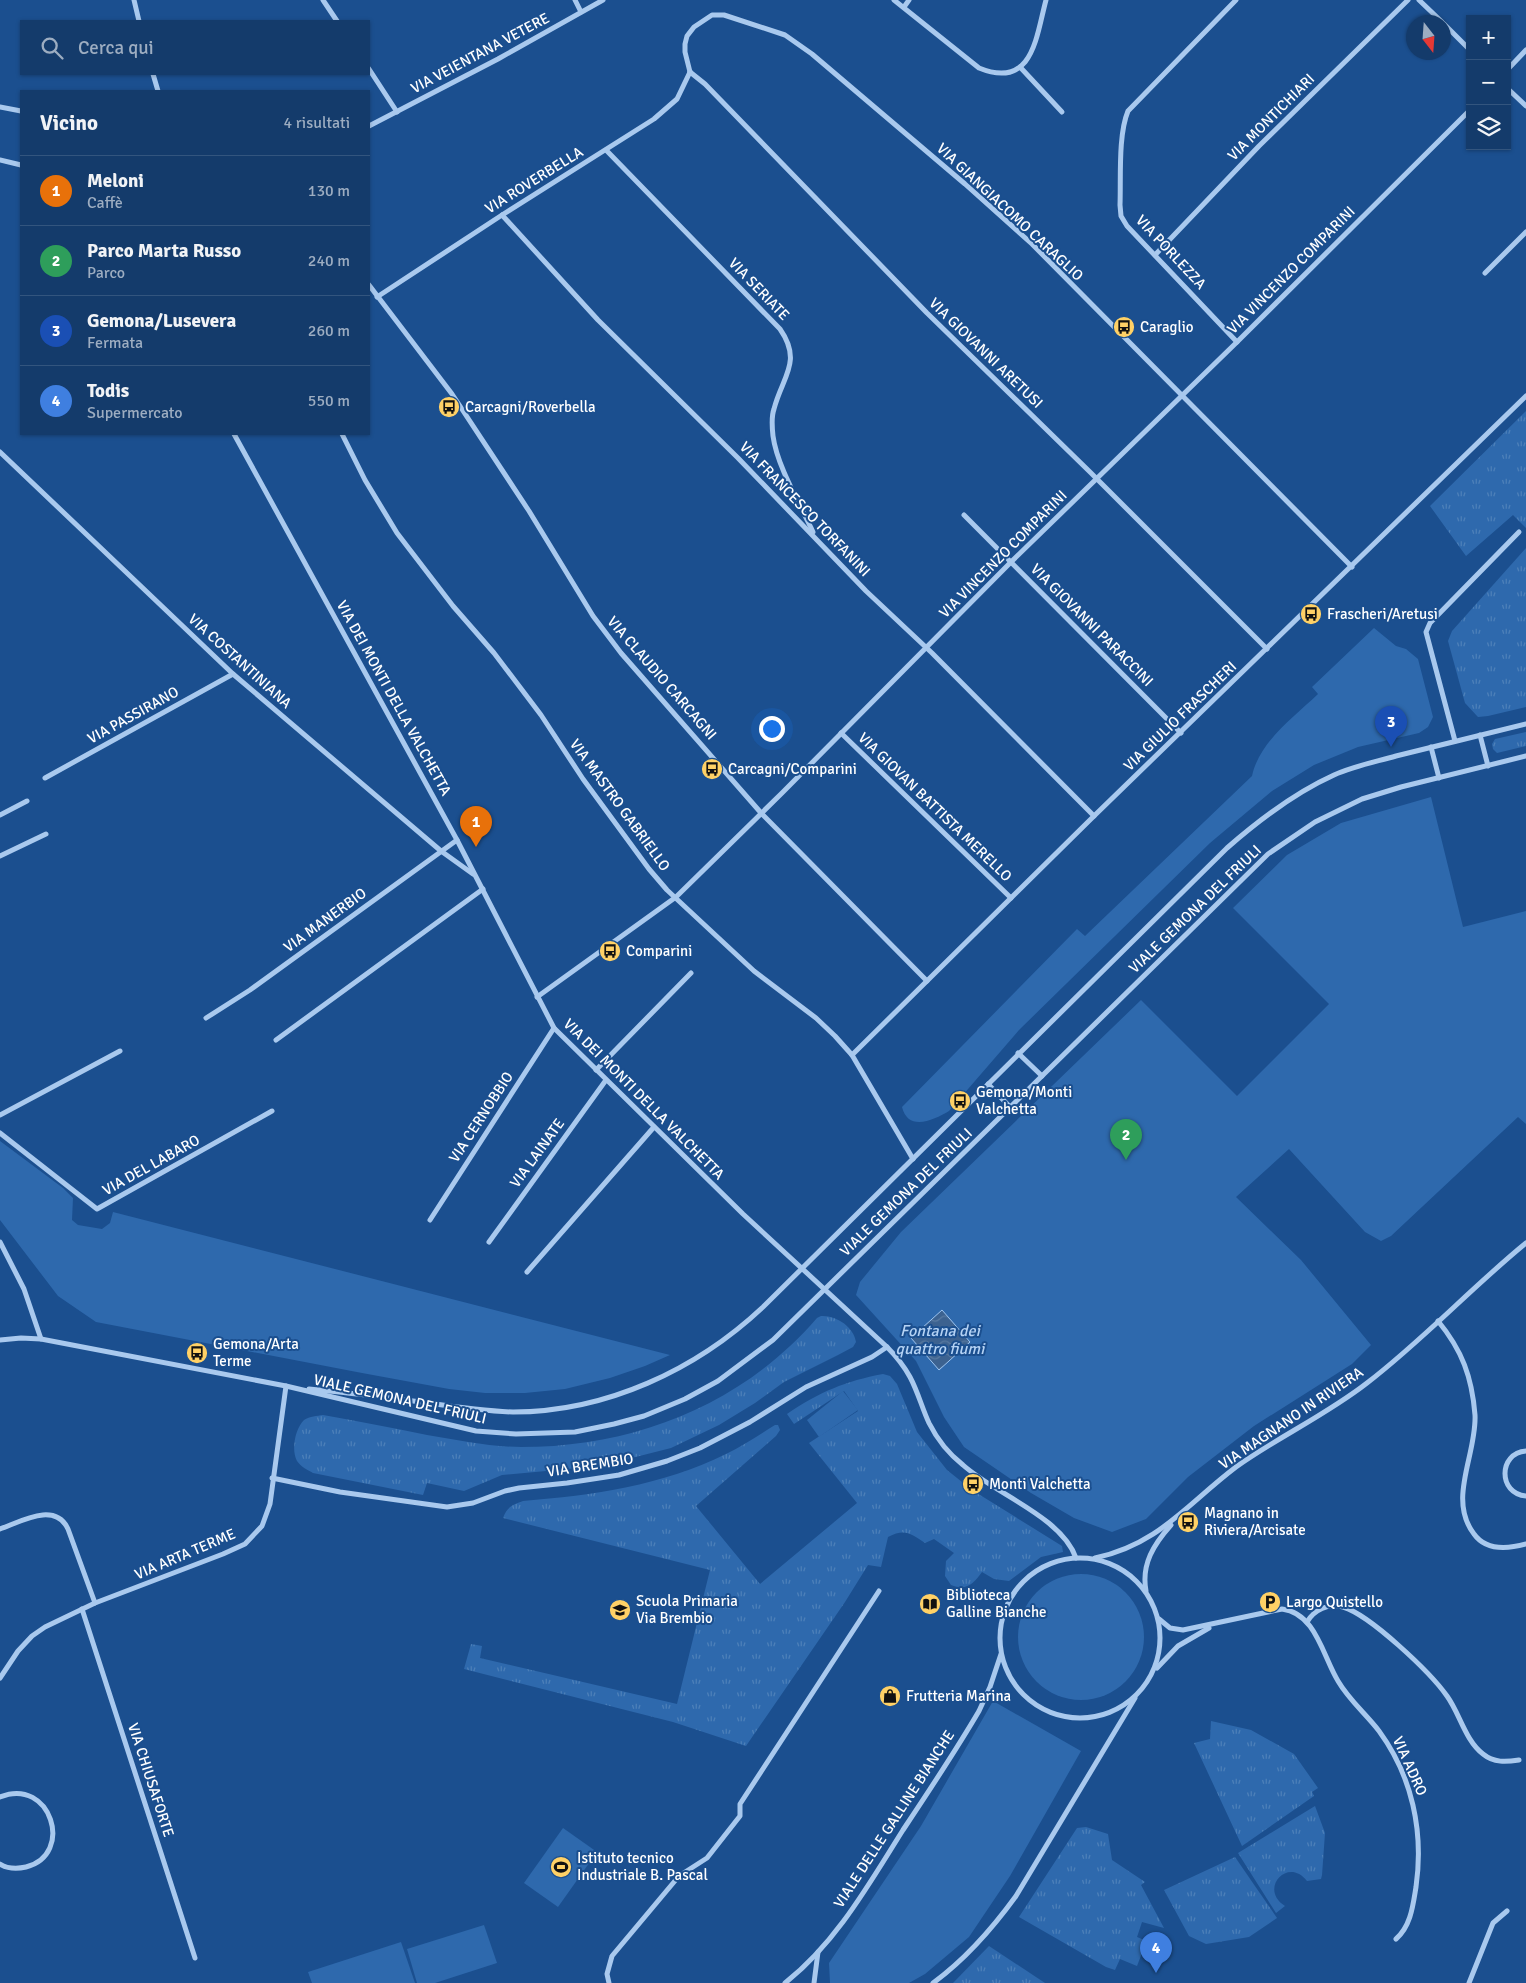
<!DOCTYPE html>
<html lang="it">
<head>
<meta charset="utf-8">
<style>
  :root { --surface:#143b6b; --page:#214673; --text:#f1f3f6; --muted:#9dadc1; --line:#33557e; --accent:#bca0f2 }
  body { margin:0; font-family:Signika,sans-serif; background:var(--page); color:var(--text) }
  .controls { position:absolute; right:15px; top:15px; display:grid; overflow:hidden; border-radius:0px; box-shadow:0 1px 4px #0004 }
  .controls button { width:45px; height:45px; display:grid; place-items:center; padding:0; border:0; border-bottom:1px solid var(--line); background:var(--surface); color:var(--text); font:25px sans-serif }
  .compass { position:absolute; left:1406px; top:15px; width:45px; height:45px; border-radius:50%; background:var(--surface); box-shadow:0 1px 4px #0004; rotate:163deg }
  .you { position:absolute; left:771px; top:728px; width:18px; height:18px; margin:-12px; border:4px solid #fff; border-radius:50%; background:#1a73e8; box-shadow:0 0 0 8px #1a73e833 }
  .badge { display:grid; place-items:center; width:32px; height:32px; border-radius:50%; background:var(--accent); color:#fff; font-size:16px; font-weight:700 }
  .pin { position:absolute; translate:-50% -41px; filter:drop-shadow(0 1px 2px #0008) }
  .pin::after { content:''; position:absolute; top:26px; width:18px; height:15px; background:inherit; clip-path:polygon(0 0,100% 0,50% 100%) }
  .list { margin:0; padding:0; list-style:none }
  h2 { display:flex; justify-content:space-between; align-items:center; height:65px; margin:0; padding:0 20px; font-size:21px }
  h2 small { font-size:16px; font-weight:400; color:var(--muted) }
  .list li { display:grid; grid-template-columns:32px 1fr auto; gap:15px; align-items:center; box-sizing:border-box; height:70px; padding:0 20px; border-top:1px solid var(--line) }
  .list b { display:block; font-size:19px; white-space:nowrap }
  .list p { margin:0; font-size:16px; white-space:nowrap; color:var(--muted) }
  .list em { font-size:16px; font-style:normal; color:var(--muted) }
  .icon { flex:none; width:28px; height:28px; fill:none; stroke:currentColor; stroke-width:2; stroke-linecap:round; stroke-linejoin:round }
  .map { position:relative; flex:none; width:1526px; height:1983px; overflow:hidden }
  .search { position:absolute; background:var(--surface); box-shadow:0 1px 4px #0004; left:20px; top:20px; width:350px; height:55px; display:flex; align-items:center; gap:12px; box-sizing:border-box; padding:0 18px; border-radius:0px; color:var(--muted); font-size:19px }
  .panel { position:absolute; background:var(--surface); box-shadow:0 1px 4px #0004; left:20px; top:90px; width:350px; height:345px; border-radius:0px }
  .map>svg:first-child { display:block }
  .grass { fill:url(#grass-tufts) }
  .park { fill:#2e69ad }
  .water { fill:url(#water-waves); stroke:#9cc4f0 }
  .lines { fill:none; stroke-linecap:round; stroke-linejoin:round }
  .minor { stroke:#a9c9ee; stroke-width:5 }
  .labels { text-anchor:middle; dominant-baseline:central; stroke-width:4; stroke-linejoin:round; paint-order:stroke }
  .street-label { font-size:15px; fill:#fff; stroke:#1b4f8f }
  .poi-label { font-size:15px; fill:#fff; stroke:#1b4f8f; text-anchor:start }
  .water-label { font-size:16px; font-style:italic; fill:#b5d3f5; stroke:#1b4f8f }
</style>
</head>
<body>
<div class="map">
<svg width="1526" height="1983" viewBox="0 0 1526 1983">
  <defs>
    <pattern id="grass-tufts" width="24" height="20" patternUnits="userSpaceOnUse" patternTransform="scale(1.25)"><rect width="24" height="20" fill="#2e69ad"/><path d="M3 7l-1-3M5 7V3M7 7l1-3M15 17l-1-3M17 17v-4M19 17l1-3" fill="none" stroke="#4d80b9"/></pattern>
    <pattern id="water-waves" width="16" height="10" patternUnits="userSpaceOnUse" patternTransform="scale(1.25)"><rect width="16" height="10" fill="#3c6290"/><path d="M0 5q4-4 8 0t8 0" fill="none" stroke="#597aa1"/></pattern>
  </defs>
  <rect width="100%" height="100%" fill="#1b4f8f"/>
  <!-- grass -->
  <g class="grass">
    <polygon points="1526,411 1526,528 1513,515 1466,556 1430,506"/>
    <polygon points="1526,548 1526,707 1488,716 1478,717 1465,703 1448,641 1452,631"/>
    <polygon points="1526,732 1526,746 1497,753 1493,749 1492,744 1495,739"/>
    <path d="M 821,1316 C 836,1315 854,1327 856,1342 L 853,1347 L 838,1355 L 784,1382 L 755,1403 L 719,1425 L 671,1448 L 600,1466 L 502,1475 L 464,1491 L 427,1483 L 423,1495 L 313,1473 C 308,1470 301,1467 297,1461 C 291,1450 295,1429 304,1420 C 310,1416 317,1416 323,1415 C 358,1421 393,1428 427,1435 C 458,1440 490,1447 521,1447 C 634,1447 742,1405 817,1318 Z"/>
    <path d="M 883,1374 L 890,1376 L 897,1384 L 917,1432 L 947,1470 L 972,1490 L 1062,1546 L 1063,1552 L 1041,1557 L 1009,1581 L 994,1579 L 982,1572 C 973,1584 967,1591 951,1585 L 945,1576 L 946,1561 L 954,1553 L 934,1539 L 925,1543 C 911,1534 905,1528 888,1537 L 881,1567 L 868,1565 L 845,1602 L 746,1746 L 673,1722 L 464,1669 L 471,1644 L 482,1646 L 480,1658 L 677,1704 L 710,1570 L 503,1518 C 507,1507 512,1505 523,1501 C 594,1495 661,1486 726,1454 C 742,1446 759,1435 775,1425 L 778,1425 L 780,1430 L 776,1436 L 696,1506 L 760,1584 L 857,1503 L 809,1443 L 858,1411 L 844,1391 L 794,1424 L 787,1414 C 819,1392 846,1381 883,1374 Z"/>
    <polygon points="1211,1721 1251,1730 1294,1754 1318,1788 1312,1792 1314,1796 1242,1846 1194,1743 1210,1739"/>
    <path d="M 1315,1806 L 1325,1833 L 1322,1875 L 1321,1879 L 1307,1881 C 1288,1856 1258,1889 1285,1906 L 1276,1913 L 1238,1853 Z"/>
    <polygon points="1086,1827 1108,1834 1112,1860 1145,1882 1141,1885 1164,1928 1142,1922 1137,1937 1149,1942 1145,1945 1137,1966 1120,1959 1115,1970 1106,1967 1019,1917 1077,1828"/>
    <polygon points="1235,1857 1277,1918 1249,1937 1206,1944 1189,1936 1164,1890"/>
    <polygon points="989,1946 1045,1983 953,1983"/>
  </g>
  <!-- park -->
  <g class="park">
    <path d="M 1374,628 L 1396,646 L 1406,649 L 1418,659 L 1433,717 L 1428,727 L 1419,733 L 1358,747 L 1314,765 L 1272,791 L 1210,843 L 1019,1030 L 949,1111 C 934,1120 908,1132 902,1107 L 1077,929 L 1085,936 L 1252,776 C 1259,742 1294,717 1318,694 L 1312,687 Z"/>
    <polygon points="1431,797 1463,927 1526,911 1526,1124 1518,1117 1391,1236 1381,1241 1365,1232 1289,1149 1236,1197 1301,1260 1371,1345 1352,1364 1254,1426 1188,1477 1146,1519 1112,1532 1074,1518 1031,1493 964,1447 944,1417 916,1361 856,1295 860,1282 901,1232 1141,1000 1237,1096 1329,1004 1233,908 1287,855 1341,823"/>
    <polygon points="0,1141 63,1188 73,1198 72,1220 78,1225 102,1229 110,1223 113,1212 670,1355 645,1366 610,1378 565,1389 525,1393 485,1393 449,1389 362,1373 96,1322 58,1296 0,1220"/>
    <polygon points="843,1391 858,1410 819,1437 807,1420"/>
    <circle cx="1081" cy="1637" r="63"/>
    <polygon points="993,1701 1081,1751 1010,1876 969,1937 925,1974 909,1983 830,1983 829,1963 921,1826"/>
    <polygon points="563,1828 597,1852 558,1907 524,1883"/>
    <polygon points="484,1925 497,1963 435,1983 417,1983 407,1949"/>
    <polygon points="401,1942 415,1983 312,1983 308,1972"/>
  </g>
  <!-- water -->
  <polygon class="water" points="942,1310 970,1342 939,1370 911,1338"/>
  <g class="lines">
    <!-- minor -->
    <g class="minor">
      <polyline points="134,0 139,21"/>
      <polyline points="323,0 337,21"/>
      <polyline points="575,0 581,12"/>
      <path d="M 894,0 L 979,68 C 1033,90 1036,37 1046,0"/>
      <path d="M 1236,0 L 1128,111 C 1118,135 1121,178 1120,205 L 1121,216 L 1127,226 L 1237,342"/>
      <polyline points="1419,0 1442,22"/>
      <polyline points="904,7 909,0"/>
      <polyline points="1444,24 1470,50"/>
      <polyline points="1020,67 1062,112"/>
      <polyline points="369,69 397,112"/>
      <polyline points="1507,70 1526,50"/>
      <polyline points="690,72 685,52 685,44 687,36 694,27 712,15 724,15 785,35 812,54 965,184 1032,244 1352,567"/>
      <polyline points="690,72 705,84 927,313 1090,472 1267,649"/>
      <polyline points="153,74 158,91"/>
      <polyline points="1507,88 1526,106"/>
      <polyline points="0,107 21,111"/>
      <polyline points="369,126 498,59 603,0"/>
      <path d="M 606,150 L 780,329 C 803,362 782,377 774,409 C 771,417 772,427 773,436 C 777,466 800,504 813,532"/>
      <polyline points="0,160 21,165"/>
      <polyline points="502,215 598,320 738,458 866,591 932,653 1094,816"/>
      <polyline points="1155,255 1259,146 1408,0"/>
      <polyline points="1485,273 1526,232"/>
      <polyline points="369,285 452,394 529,511 593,616 621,653 762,814 927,981"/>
      <polyline points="377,297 502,215 654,119 677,99 690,72"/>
      <path d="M 234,434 L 457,840 L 554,1028 L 743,1214 L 887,1347 C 896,1356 904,1366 910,1377 C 918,1392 922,1408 929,1423 C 937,1439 949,1454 963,1465 C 995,1494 1062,1517 1076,1558"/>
      <polyline points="342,434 365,480 397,533 453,606 494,653 541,715 583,779 649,869 667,890 754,971 816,1018 835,1036 852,1055 913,1159"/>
      <polyline points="0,452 233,674 441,851 473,874"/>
      <polyline points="964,515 1181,733"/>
      <polyline points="841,733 1011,898"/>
      <polyline points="1480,735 1488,766"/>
      <polyline points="1455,741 1426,632 1430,623 1519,532"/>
      <polyline points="1431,747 1439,778"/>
      <polyline points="45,778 233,674"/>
      <polyline points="0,815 27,801"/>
      <polyline points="0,856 46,834"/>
      <polyline points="537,997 676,897 782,793 1011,562 1237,342 1470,110"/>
      <polyline points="206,1018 250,990 457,840"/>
      <polyline points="276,1040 483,889"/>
      <polyline points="1018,1053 1042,1076"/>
      <polyline points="852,1055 1094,816 1526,396"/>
      <polyline points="596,1070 691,973"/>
      <polyline points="988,1084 1010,1107"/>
      <polyline points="0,1115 120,1051"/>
      <polyline points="0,1133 97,1209 272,1111"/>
      <polyline points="430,1220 554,1028"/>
      <polyline points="0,1242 24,1289 41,1339"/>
      <polyline points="489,1242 606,1080"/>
      <polyline points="527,1272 654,1127"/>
      <path d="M 1438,1321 C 1462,1350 1472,1377 1475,1415 C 1477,1454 1447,1499 1474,1534 C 1486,1551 1508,1549 1526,1544"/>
      <polyline points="0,1340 21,1338 41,1339 286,1386 476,1431 516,1434 575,1432 614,1424 644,1416 685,1399 718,1381 773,1340 1268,854 1315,822 1362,799 1401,787 1526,756"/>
      <path d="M 309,1389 C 339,1392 369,1395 399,1399 C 437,1404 474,1411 513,1412 C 606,1412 696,1370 763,1307 L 1227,848 C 1259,820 1294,793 1334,775 C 1354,766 1375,762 1396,756 C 1439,745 1483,735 1526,724"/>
      <path d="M 1526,1451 C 1498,1453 1498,1494 1526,1496"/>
      <polyline points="272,1478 340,1492 447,1507 473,1503 505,1491 519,1488 567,1483 619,1475 667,1461 700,1448 750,1422 806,1387 872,1357 887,1347"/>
      <path d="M 0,1529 C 20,1522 55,1501 68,1529 L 95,1603"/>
      <circle cx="1080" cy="1638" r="80"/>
      <path d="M 1095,1558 C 1158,1545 1187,1504 1236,1467 C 1278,1437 1326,1415 1367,1383 C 1422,1341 1472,1287 1526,1243"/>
      <path d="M 1146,1591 C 1141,1564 1154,1544 1171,1525"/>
      <polyline points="82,1609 195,1958"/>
      <path d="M 1159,1619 L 1170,1628 L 1183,1630 L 1282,1609 C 1316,1613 1323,1657 1338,1681 C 1349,1700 1366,1714 1379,1731 C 1412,1776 1424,1831 1416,1887 C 1413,1905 1411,1926 1396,1939"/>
      <path d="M 1307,1622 C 1314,1610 1328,1603 1343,1607 C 1370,1615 1430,1672 1447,1696 C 1460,1714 1465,1740 1483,1754 C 1494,1763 1506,1762 1519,1760"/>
      <polyline points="1157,1668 1178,1646 1209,1628"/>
      <polyline points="0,1678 18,1651 32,1636 45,1627 95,1603 223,1554 245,1544 262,1526 270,1504 286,1386"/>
      <path d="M 0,1797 C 51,1776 75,1855 26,1867 C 17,1869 8,1869 0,1864"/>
      <polyline points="609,1983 607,1974 612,1956 679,1876 707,1858 740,1816 740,1804 879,1591"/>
      <path d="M 785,1983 C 836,1943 869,1884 903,1830 C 929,1791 955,1752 979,1711 L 990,1687 L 1001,1654"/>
      <polyline points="814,1983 818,1952"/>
      <path d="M 933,1983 C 966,1959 992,1929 1016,1896 L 1135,1698"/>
      <polyline points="1469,1983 1493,1923 1507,1911"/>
    </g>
  </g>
  <!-- icons -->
  <defs>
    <g id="bus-disc" transform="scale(1.125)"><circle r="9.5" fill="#ffd166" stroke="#1b4f8f"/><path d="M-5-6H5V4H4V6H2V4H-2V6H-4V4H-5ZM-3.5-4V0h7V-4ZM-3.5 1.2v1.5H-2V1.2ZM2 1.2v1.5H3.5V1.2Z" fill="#111"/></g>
    <g id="parking-disc" transform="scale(1.125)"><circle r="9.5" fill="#ffd166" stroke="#1b4f8f"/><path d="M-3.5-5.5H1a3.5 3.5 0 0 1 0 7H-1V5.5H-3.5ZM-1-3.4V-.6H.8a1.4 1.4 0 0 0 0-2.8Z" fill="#111"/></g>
    <g id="library-disc" transform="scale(1.125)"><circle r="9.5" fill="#ffd166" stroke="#1b4f8f"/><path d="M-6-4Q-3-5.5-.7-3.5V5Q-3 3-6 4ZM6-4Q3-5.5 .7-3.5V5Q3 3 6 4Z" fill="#111"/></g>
    <g id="school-disc" transform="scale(1.125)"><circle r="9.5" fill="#ffd166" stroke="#1b4f8f"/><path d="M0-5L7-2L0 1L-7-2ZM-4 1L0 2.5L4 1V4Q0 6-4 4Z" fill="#111"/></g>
    <g id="shop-disc" transform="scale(1.125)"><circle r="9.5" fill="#ffd166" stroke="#1b4f8f"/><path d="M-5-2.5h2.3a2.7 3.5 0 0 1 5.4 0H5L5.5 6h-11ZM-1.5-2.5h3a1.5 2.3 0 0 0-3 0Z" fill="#111"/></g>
    <g id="stadium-disc" transform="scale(1.125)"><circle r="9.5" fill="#ffd166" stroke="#1b4f8f"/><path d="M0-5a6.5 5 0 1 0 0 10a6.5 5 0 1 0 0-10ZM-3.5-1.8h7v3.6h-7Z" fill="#111"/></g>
  </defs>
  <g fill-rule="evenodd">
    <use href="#bus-disc" x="1124" y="327"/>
    <use href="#bus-disc" x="449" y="407"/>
    <use href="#bus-disc" x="1311" y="614"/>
    <use href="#bus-disc" x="712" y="769"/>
    <use href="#bus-disc" x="610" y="951"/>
    <use href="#bus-disc" x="960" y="1101"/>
    <use href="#bus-disc" x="197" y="1353"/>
    <use href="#bus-disc" x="973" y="1484"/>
    <use href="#bus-disc" x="1188" y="1522"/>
    <use href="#parking-disc" x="1270" y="1602"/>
    <use href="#library-disc" x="930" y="1604"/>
    <use href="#school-disc" x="620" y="1610"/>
    <use href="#shop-disc" x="890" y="1696"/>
    <use href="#stadium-disc" x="561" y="1867"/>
  </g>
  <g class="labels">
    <!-- street labels -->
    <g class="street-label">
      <text transform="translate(480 53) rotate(-28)">VIA VEIENTANA VETERE</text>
      <text transform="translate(1271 117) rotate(-45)">VIA MONTICHIARI</text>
      <text transform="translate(534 180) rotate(-32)">VIA ROVERBELLA</text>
      <text transform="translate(1010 212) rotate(43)">VIA GIANGIACOMO CARAGLIO</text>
      <text transform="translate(1171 252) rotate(47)">VIA PORLEZZA</text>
      <text transform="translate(1291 270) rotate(-45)">VIA VINCENZO COMPARINI</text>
      <text transform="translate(759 289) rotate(46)">VIA SERIATE</text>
      <text transform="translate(986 353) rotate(44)">VIA GIOVANNI ARETUSI</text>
      <text transform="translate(805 509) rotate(46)">VIA FRANCESCO TORFANINI</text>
      <text transform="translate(1003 554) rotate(-45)">VIA VINCENZO COMPARINI</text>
      <text transform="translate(1092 625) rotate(45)">VIA GIOVANNI PARACCINI</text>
      <text transform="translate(240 661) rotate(42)">VIA COSTANTINIANA</text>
      <text transform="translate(662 678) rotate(49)">VIA CLAUDIO CARCAGNI</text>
      <text transform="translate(394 698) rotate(61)">VIA DEI MONTI DELLA VALCHETTA</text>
      <text transform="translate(133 715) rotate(-29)">VIA PASSIRANO</text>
      <text transform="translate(1180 716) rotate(-44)">VIA GIULIO FRASCHERI</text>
      <text transform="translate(620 805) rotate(54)">VIA MASTRO GABRIELLO</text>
      <text transform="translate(935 807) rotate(44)">VIA GIOVAN BATTISTA MERELLO</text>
      <text transform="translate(1195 909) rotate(-44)">VIALE GEMONA DEL FRIULI</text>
      <text transform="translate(325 920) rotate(-36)">VIA MANERBIO</text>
      <text transform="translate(644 1099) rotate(45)">VIA DEI MONTI DELLA VALCHETTA</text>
      <text transform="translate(481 1117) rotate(-57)">VIA CERNOBBIO</text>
      <text transform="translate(537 1153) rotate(-54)">VIA LAINATE</text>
      <text transform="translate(151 1165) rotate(-29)">VIA DEL LABARO</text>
      <text transform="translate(906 1192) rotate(-44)">VIALE GEMONA DEL FRIULI</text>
      <text transform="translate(400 1399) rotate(13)">VIALE GEMONA DEL FRIULI</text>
      <text transform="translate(1291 1418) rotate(-34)">VIA MAGNANO IN RIVIERA</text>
      <text transform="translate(590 1465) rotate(-9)">VIA BREMBIO</text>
      <text transform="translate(185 1554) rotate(-23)">VIA ARTA TERME</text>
      <text transform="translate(1410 1766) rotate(66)">VIA ADRO</text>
      <text transform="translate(151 1780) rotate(72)">VIA CHIUSAFORTE</text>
      <text transform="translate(894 1819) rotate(-57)">VIALE DELLE GALLINE BIANCHE</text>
    </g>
    <!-- poi labels -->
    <g class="poi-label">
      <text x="1140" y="327">Caraglio</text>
      <text x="465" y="407">Carcagni/Roverbella</text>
      <text x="1327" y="614">Frascheri/Aretusi</text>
      <text x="728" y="769">Carcagni/Comparini</text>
      <text x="626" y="951">Comparini</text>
      <text x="976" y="1092">Gemona/Monti<tspan x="976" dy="17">Valchetta</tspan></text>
      <text x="213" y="1344">Gemona/Arta<tspan x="213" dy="17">Terme</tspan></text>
      <text x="989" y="1484">Monti Valchetta</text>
      <text x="1204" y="1513">Magnano in<tspan x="1204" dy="17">Riviera/Arcisate</tspan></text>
      <text x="946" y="1595">Biblioteca<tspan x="946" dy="17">Galline Bianche</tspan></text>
      <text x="636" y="1601">Scuola Primaria<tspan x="636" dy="17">Via Brembio</tspan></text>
      <text x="1286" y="1602">Largo Quistello</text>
      <text x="906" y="1696">Frutteria Marina</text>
      <text x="577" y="1858">Istituto tecnico<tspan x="577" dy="17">Industriale B. Pascal</tspan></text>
    </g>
    <!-- water labels -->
    <g class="water-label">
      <text x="940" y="1331">Fontana dei<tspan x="940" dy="18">quattro fiumi</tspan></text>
    </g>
  </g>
</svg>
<div class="controls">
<button>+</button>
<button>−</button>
<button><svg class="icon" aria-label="layers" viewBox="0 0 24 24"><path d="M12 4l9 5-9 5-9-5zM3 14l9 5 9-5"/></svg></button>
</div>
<svg class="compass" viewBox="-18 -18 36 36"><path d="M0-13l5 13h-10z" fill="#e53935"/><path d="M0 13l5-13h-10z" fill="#9dadc1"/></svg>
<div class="you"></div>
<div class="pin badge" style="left:476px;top:847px;background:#e8710a">1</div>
<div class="pin badge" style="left:1126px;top:1160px;background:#2e9e5b">2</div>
<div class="pin badge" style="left:1391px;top:747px;background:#1a4fb4">3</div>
<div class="pin badge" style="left:1156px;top:1973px;background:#3f7fe0">4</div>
<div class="search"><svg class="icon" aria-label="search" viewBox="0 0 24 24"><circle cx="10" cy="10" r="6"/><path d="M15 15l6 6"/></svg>Cerca qui</div>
<section class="panel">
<h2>Vicino<small>4 risultati</small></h2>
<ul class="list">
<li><span class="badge" style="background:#e8710a">1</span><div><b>Meloni</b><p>Caffè</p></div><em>130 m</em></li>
<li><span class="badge" style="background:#2e9e5b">2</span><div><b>Parco Marta Russo</b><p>Parco</p></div><em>240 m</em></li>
<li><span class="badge" style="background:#1a4fb4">3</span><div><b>Gemona/Lusevera</b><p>Fermata</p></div><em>260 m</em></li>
<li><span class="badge" style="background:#3f7fe0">4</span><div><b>Todis</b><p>Supermercato</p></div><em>550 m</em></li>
</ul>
</section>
</div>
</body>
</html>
